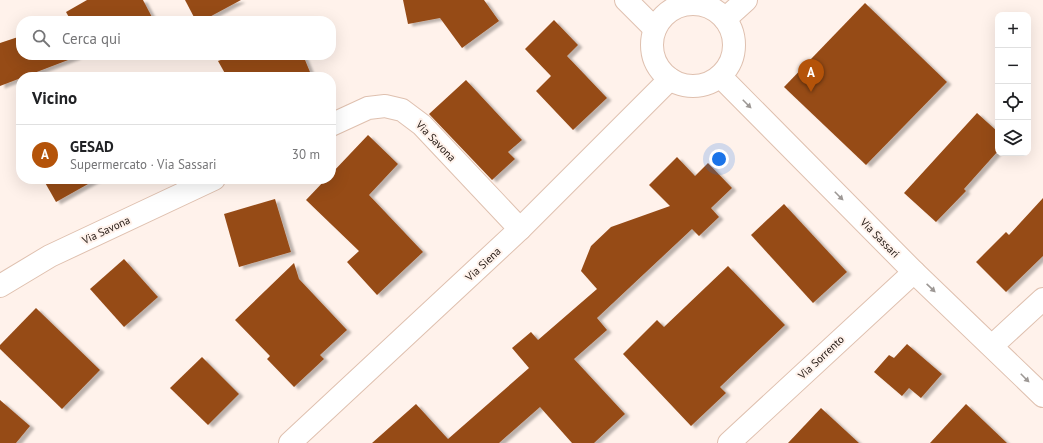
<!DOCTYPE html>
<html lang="it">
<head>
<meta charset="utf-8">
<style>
  :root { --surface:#fff; --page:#f6f6f6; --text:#202124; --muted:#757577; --line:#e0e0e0; --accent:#b45309 }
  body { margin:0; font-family:"PT Sans",sans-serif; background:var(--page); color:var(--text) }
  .controls { position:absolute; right:12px; top:12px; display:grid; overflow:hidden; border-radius:8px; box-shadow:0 4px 16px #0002 }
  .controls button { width:36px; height:36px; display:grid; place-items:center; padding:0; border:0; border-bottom:1px solid var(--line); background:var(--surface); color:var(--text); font:20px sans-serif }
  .you { position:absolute; left:719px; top:159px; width:14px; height:14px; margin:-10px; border:3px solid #fff; border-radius:50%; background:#1a73e8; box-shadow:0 0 0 6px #1a73e833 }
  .badge { display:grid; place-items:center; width:26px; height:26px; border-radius:50%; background:var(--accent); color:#fff; font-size:13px; font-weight:700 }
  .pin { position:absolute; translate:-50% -33px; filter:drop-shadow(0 1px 2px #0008) }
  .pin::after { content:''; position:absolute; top:21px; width:14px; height:12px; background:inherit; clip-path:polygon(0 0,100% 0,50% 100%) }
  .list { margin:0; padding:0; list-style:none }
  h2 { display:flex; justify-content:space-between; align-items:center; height:52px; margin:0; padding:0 16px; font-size:17px }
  h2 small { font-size:13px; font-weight:400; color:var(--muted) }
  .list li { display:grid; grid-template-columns:26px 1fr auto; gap:12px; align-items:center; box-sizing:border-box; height:60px; padding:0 16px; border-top:1px solid var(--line) }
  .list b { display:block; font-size:15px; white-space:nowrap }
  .list p { margin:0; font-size:13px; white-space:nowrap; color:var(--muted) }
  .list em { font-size:13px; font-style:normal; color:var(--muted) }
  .icon { flex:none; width:22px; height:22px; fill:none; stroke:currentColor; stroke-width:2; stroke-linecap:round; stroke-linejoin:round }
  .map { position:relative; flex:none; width:1043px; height:443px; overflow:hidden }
  .search { position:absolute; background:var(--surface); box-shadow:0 4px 16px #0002; left:16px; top:16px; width:320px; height:44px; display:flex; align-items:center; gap:10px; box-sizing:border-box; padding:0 14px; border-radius:16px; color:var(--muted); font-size:15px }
  .panel { position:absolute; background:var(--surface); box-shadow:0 4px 16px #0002; left:16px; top:72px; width:320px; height:112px; border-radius:16px }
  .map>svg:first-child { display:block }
  .building { fill:#964b18; filter:url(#shadow) }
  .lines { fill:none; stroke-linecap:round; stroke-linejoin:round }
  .street-casing { stroke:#dfc0af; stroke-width:24 }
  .secondary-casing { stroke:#dfc0af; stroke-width:24 }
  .street { stroke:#fff; stroke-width:22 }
  .secondary { stroke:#fff; stroke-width:22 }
  .oneway { fill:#9d9895 }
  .labels { text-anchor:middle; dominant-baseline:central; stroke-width:4; stroke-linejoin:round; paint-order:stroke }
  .street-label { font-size:11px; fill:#251a14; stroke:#fff2eb }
</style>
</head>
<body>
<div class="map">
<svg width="1043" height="443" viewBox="0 0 1043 443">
  <defs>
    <filter id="shadow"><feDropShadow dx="4.5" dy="2.5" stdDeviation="1" flood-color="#0004"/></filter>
  </defs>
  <rect width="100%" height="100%" fill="#fff2eb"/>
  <!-- building -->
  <g class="building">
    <polygon points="87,0 143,0 154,21 71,21 66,12"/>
    <polygon points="185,0 241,0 202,21 196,21"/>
    <polygon points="403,0 484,0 499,21 462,48 440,18 408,24"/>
    <polygon points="865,3 947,82 866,165 784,87"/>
    <polygon points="554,20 578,45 567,56 607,98 573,130 536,91 551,76 525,49"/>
    <polygon points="21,36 21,55 76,55 76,57 0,86 0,43"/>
    <polygon points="234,55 303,55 312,77 227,77 218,61"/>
    <polygon points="466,80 522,140 508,152 515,159 492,180 429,114"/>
    <polygon points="977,113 998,132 998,151 964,189 966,191 936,222 904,193"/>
    <polygon points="368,135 398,164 369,195 423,252 377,295 347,262 359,251 306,200 326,179 331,179 331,174"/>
    <polygon points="677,157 695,176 708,163 732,188 711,208 719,217 699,236 692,229 597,318 607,330 574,359 625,414 594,443 572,443 540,407 499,443 372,443 416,404 448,439 529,368 512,348 531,332 538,340 597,289 581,271 591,246 611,227 670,206 649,185"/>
    <polygon points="43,179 97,179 56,202"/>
    <polygon points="1043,198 1043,256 1006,292 976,262 1006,232 1009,235"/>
    <polygon points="275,199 291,252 239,267 224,214"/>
    <polygon points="784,204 847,272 813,303 751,235"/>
    <polygon points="124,259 158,297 124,327 90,289"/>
    <polygon points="294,263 299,279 347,330 320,355 324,359 294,387 267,359 270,356 235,320"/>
    <polygon points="728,266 785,325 720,387 726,393 691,426 623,354 657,320 664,327"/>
    <polygon points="36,308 100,370 62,409 0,349 0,345"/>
    <polygon points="907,344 942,374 921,398 909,388 902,396 874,372 889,355 894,358"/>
    <polygon points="202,357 239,394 208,425 170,388"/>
    <polygon points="0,400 30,426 16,443 0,443"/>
    <polygon points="966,404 1007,443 930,443"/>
    <polygon points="821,408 859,443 788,443"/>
  </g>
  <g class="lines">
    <!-- street casing -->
    <g class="street-casing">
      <g id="street">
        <polyline points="720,76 914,272 1043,396"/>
        <polyline points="331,125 368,108 385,106 402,110 422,125 520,229"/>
        <polyline points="0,286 50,256 214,179"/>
        <polyline points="992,346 1043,299"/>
        <polyline points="290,443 520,229 670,79"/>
        <polyline points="729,443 914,272"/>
      </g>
    </g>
    <!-- secondary casing -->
    <g class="secondary-casing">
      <g id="secondary">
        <polyline points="626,0 655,29"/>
        <circle cx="693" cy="45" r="41"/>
        <polyline points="725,19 746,0"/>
      </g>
    </g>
    <!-- street -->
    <use href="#street" class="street"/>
    <!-- secondary -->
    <use href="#secondary" class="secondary"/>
  </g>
  <!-- one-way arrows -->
  <defs><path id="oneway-solid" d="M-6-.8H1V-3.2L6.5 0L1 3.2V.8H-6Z"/></defs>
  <g class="oneway">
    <use href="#oneway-solid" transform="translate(747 104) rotate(45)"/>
    <use href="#oneway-solid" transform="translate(839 196) rotate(45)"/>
    <use href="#oneway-solid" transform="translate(931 288) rotate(43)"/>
    <use href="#oneway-solid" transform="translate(1025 378) rotate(45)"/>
  </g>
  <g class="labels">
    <!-- street labels -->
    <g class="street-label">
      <text transform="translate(436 141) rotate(46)">Via Savona</text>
      <text transform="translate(106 230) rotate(-25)">Via Savona</text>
      <text transform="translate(880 238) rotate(45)">Via Sassari</text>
      <text transform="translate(483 264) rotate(-43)">Via Siena</text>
      <text transform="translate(821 357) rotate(-43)">Via Sorrento</text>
    </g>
  </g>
</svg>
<div class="controls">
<button>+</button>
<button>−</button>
<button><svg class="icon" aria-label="locate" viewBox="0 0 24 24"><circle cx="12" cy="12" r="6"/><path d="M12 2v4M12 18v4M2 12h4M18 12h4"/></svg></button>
<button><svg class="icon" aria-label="layers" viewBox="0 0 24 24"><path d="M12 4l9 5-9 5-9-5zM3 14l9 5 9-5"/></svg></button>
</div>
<div class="you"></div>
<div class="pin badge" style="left:811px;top:92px">A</div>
<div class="search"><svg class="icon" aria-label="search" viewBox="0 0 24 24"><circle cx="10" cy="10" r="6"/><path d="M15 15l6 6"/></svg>Cerca qui</div>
<section class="panel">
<h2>Vicino<small></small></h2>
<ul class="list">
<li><span class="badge">A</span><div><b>GESAD</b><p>Supermercato · Via Sassari</p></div><em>30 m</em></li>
</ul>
</section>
</div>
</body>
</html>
